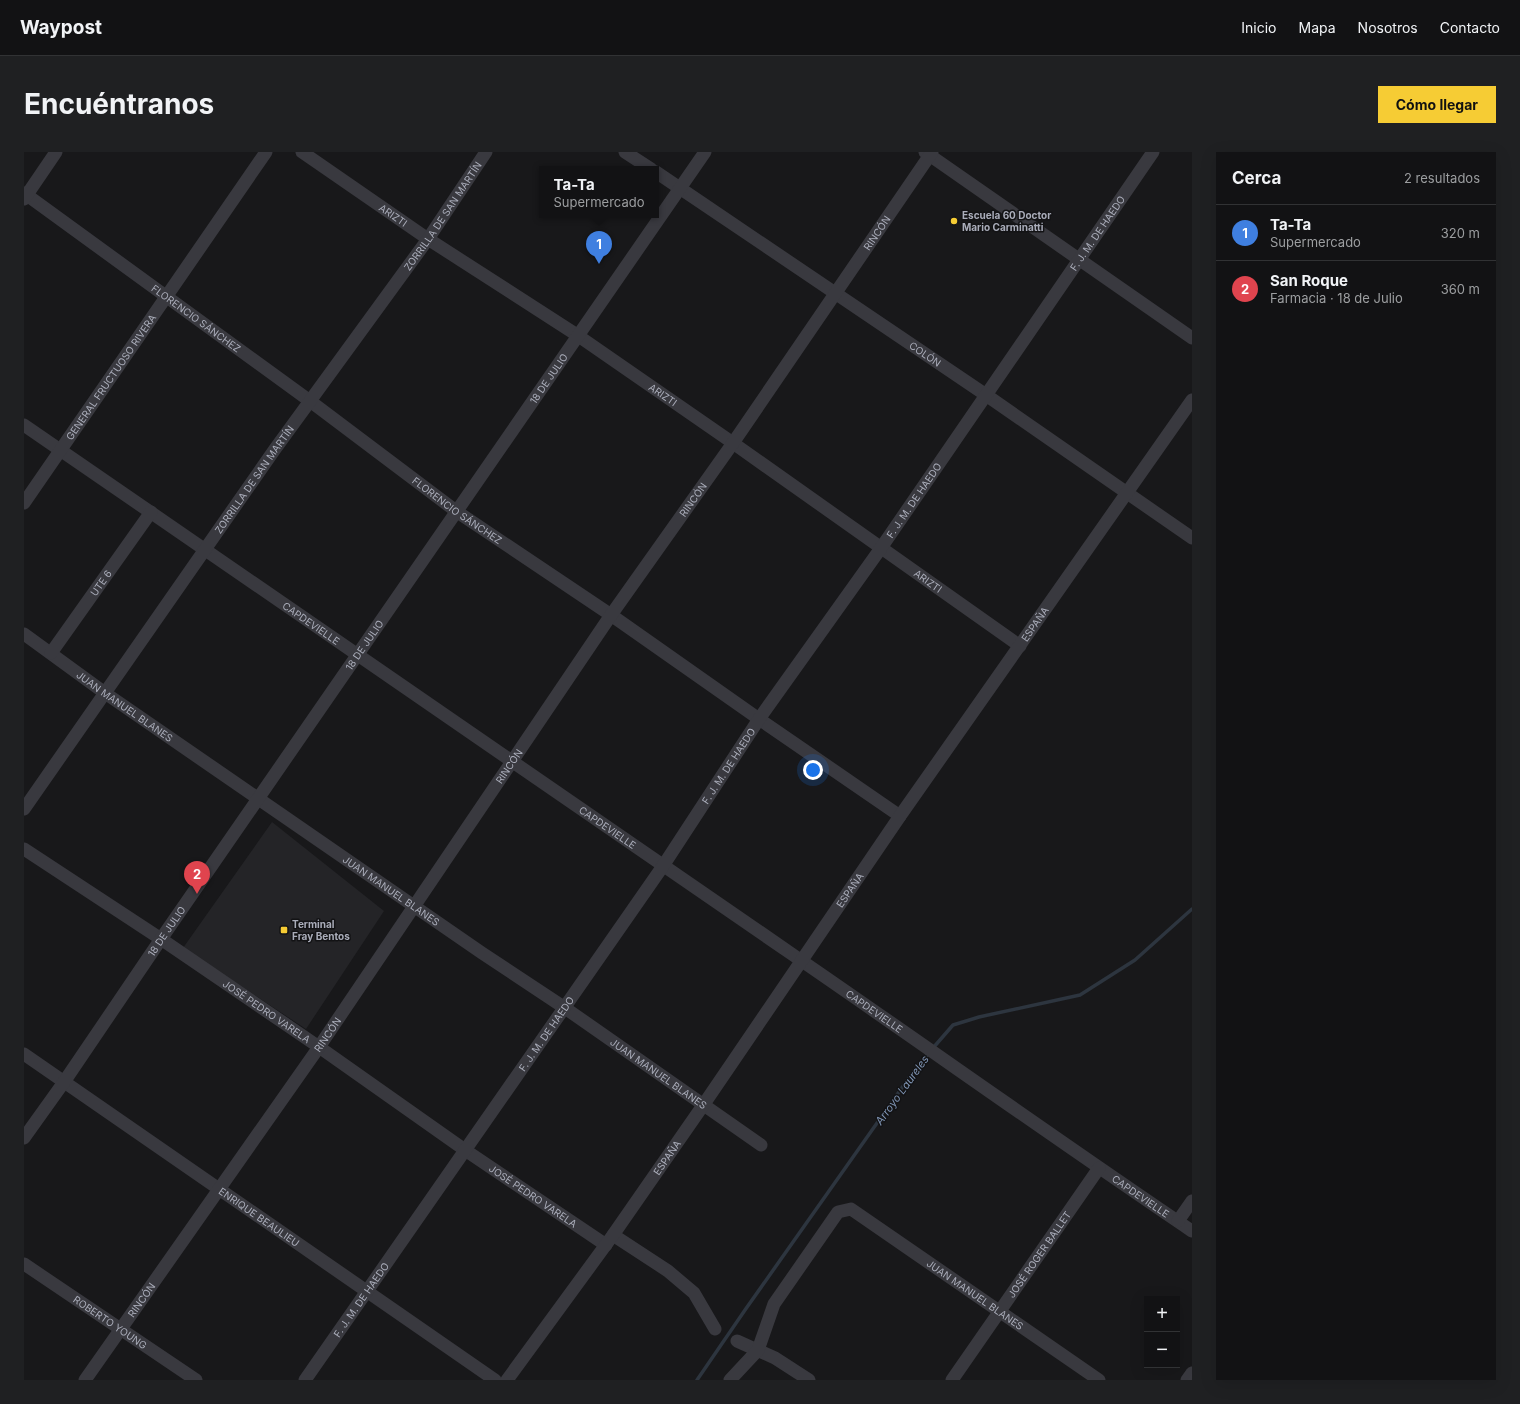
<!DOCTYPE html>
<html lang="es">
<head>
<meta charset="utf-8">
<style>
  :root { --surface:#121214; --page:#1f2022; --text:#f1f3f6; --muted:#9c9ea0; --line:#313234; --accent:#f6cc34 }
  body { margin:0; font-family:Inter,sans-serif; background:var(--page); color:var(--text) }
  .controls { position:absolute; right:12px; bottom:12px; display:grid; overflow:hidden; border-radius:0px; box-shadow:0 4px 16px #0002 }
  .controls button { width:36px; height:36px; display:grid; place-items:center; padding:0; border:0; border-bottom:1px solid var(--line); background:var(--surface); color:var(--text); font:20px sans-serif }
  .you { position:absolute; left:789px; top:618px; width:14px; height:14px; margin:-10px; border:3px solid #fff; border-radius:50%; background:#1a73e8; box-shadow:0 0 0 6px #1a73e833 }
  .badge { display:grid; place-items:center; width:26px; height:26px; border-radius:50%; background:var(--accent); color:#fff; font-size:13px; font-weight:700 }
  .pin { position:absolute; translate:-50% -33px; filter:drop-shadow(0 1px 2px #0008) }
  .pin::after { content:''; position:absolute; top:21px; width:14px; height:12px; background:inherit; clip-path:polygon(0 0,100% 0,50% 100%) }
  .popup { position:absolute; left:515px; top:14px; width:120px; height:52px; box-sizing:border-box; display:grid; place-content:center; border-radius:0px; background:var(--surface); filter:drop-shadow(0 1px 3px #0005); font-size:13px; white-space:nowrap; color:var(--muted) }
  .popup b { font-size:15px; color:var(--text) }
  .popup::after { content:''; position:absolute; left:50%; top:100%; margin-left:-8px; border:8px solid transparent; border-top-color:var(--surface) }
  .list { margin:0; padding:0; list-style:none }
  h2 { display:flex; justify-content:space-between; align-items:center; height:52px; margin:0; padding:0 16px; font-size:17px }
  h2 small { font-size:13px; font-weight:400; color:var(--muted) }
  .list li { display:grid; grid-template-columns:26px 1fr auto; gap:12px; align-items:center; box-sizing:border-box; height:56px; padding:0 16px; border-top:1px solid var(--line) }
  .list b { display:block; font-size:15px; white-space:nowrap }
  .list p { margin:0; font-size:13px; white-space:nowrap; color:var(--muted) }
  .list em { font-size:13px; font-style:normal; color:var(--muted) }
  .map { position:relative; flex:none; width:1168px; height:1228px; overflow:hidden; border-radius:0px }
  header { display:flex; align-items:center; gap:24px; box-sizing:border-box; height:56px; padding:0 20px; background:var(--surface); border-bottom:1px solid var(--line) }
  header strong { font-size:19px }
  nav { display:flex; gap:22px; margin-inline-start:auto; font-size:14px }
  .intro { display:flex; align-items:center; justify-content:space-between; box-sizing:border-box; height:96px; padding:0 24px }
  h1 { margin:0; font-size:28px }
  .button { padding:10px 18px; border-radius:0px; background:var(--accent); color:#111; font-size:14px; font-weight:700 }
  main { display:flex; gap:24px; padding:0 24px }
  aside { flex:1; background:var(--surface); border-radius:0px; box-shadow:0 4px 16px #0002 }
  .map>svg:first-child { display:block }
  .built { fill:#242427 }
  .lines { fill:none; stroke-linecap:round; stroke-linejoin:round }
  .stream { stroke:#2d353f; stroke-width:3.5 }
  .minor { stroke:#39393f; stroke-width:13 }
  .poi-dot { fill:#f6cc34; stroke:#131315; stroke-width:1.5 }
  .labels { text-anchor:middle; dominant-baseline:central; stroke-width:3; stroke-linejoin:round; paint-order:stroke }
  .street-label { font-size:10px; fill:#aaadba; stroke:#131315 }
  .poi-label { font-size:10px; font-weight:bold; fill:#aaadba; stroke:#131315; text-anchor:start }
  .water-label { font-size:11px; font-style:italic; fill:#8096b6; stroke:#131315 }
</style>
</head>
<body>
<header>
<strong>Waypost</strong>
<nav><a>Inicio</a><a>Mapa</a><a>Nosotros</a><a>Contacto</a></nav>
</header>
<div class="intro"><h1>Encuéntranos</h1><a class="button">Cómo llegar</a></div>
<main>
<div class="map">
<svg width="1168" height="1228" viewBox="0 0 1168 1228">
  <rect width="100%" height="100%" fill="#18181a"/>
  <!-- built -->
  <polygon class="built" points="248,670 360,759 282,877 159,796"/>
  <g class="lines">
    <!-- stream -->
    <g class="stream">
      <polyline points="909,896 929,873 955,865 1056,843 1111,808 1168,757"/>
      <polyline points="673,1228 721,1158 894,913 905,901"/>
    </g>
    <!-- minor -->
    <g class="minor">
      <path id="s1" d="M 278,0 L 404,87 L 553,183 L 709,291 L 996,494"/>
      <polyline points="601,0 627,17"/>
      <polyline points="901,0 1168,186"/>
      <path id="s2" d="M 632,20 L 962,243 L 1168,386"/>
      <path id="s3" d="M 0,41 L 286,249 L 432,359 L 587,463 L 735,567 L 876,664"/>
      <polyline points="0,47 32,0"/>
      <path id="s4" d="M 0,273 C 258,451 516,629 775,807 C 906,897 1036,990 1168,1079"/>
      <path id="s5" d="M 0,351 L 242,0"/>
      <path id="s6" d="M 0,482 L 81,541 L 458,801 L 541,856 L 737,993"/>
      <path id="s7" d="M 27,501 L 127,360"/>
      <path id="s8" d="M 0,657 L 251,297 L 404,87 L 462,0"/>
      <path id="s9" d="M 0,697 L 137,787 L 295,895 L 441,998 L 582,1093"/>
      <path id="s10" d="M 0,902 L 471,1228"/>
      <path id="s11" d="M 0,986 L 40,930 L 137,787 L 681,0"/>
      <polyline points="1154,1069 1168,1049"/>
      <polyline points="589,1083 644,1119 670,1141 691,1177"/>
      <path id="s12" d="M 0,1112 L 172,1228"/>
      <polyline points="713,1189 751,1206 785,1228"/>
      <path id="s13" d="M 61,1228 L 295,895 L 587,463 L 709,291 L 908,0"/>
      <path id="s14" d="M 281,1228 L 639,714 L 735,567 L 857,396 L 1129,0"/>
      <path id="s15" d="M 483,1228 L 589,1083 L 680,952 L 876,664 L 1168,248"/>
      <path id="s16" d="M 706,1228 L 734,1198 L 750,1152 L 814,1060 L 827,1057 L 1075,1228"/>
      <path id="s17" d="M 928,1228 L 1075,1016"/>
      <polyline points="1163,1228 1168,1221"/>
    </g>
  </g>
  <!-- markers -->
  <g class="poi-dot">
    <circle cx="930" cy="69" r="4"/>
    <rect x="256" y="774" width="8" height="8" rx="2"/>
  </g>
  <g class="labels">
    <!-- street labels -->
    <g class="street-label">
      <text stroke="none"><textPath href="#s1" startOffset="111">ARIZTI</textPath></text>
      <text stroke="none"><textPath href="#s8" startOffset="726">ZORRILLA DE SAN MARTÍN</textPath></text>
      <text stroke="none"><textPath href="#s13" startOffset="1394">RINCÓN</textPath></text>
      <text stroke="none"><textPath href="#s14" startOffset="1394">F. J. M. DE HAEDO</textPath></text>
      <text stroke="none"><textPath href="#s3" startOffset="213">FLORENCIO SÁNCHEZ</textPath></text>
      <text stroke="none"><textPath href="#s2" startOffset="325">COLÓN</textPath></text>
      <text stroke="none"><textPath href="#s5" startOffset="153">GENERAL FRUCTUOSO RIVERA</textPath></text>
      <text stroke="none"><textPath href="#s11" startOffset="923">18 DE JULIO</textPath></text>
      <text stroke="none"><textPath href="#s1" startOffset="435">ARIZTI</textPath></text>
      <text stroke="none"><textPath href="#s8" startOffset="402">ZORRILLA DE SAN MARTÍN</textPath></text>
      <text stroke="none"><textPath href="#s13" startOffset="1070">RINCÓN</textPath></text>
      <text stroke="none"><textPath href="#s14" startOffset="1070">F. J. M. DE HAEDO</textPath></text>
      <text stroke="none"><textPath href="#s3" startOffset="537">FLORENCIO SÁNCHEZ</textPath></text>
      <text stroke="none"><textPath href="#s1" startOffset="759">ARIZTI</textPath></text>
      <text stroke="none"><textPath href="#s7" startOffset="86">UTE 6</textPath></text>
      <text stroke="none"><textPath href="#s4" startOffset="349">CAPDEVIELLE</textPath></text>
      <text stroke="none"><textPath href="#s15" startOffset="922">ESPAÑA</textPath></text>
      <text stroke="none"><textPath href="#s11" startOffset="599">18 DE JULIO</textPath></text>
      <text stroke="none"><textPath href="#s6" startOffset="124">JUAN MANUEL BLANES</textPath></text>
      <text stroke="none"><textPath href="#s14" startOffset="746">F. J. M. DE HAEDO</textPath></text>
      <text stroke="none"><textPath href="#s13" startOffset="746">RINCÓN</textPath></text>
      <text stroke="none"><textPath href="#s4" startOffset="709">CAPDEVIELLE</textPath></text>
      <text stroke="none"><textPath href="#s6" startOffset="448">JUAN MANUEL BLANES</textPath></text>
      <text stroke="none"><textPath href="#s15" startOffset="598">ESPAÑA</textPath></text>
      <text stroke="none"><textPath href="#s11" startOffset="251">18 DE JULIO</textPath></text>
      <text stroke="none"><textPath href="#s9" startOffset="292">JOSÉ PEDRO VARELA</textPath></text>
      <text stroke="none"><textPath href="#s4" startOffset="1033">CAPDEVIELLE</textPath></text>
      <text stroke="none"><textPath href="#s14" startOffset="422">F. J. M. DE HAEDO</textPath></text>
      <text stroke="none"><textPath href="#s13" startOffset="422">RINCÓN</textPath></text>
      <text stroke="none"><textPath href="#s6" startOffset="772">JUAN MANUEL BLANES</textPath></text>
      <text stroke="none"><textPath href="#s15" startOffset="274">ESPAÑA</textPath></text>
      <text stroke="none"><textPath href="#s9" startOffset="616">JOSÉ PEDRO VARELA</textPath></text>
      <text stroke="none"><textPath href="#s4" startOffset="1357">CAPDEVIELLE</textPath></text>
      <text stroke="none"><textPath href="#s10" startOffset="286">ENRIQUE BEAULIEU</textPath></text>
      <text stroke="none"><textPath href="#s17" startOffset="153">JOSÉ ROGER BALLET</textPath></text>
      <text stroke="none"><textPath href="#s16" startOffset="366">JUAN MANUEL BLANES</textPath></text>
      <text stroke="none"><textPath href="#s13" startOffset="98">RINCÓN</textPath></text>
      <text stroke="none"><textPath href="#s14" startOffset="98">F. J. M. DE HAEDO</textPath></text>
      <text stroke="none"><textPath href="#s12" startOffset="104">ROBERTO YOUNG</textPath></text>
    </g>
    <!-- poi labels -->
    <g class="poi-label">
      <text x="938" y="63">Escuela 60 Doctor<tspan x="938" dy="12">Mario Carminatti</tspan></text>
      <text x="268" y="772">Terminal<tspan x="268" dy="12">Fray Bentos</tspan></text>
    </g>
    <!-- water labels -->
    <g class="water-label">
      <text transform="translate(878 938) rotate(-54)">Arroyo Laureles</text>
    </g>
  </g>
</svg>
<div class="controls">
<button>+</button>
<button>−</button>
</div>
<div class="you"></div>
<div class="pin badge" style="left:575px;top:112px;background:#3f7fe0">1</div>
<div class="popup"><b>Ta-Ta</b>Supermercado</div>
<div class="pin badge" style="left:173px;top:742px;background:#e0444e">2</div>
</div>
<aside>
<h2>Cerca<small>2 resultados</small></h2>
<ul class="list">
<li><span class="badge" style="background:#3f7fe0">1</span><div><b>Ta-Ta</b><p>Supermercado</p></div><em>320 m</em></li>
<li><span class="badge" style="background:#e0444e">2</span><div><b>San Roque</b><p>Farmacia · 18 de Julio</p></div><em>360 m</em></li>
</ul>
</aside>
</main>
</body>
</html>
